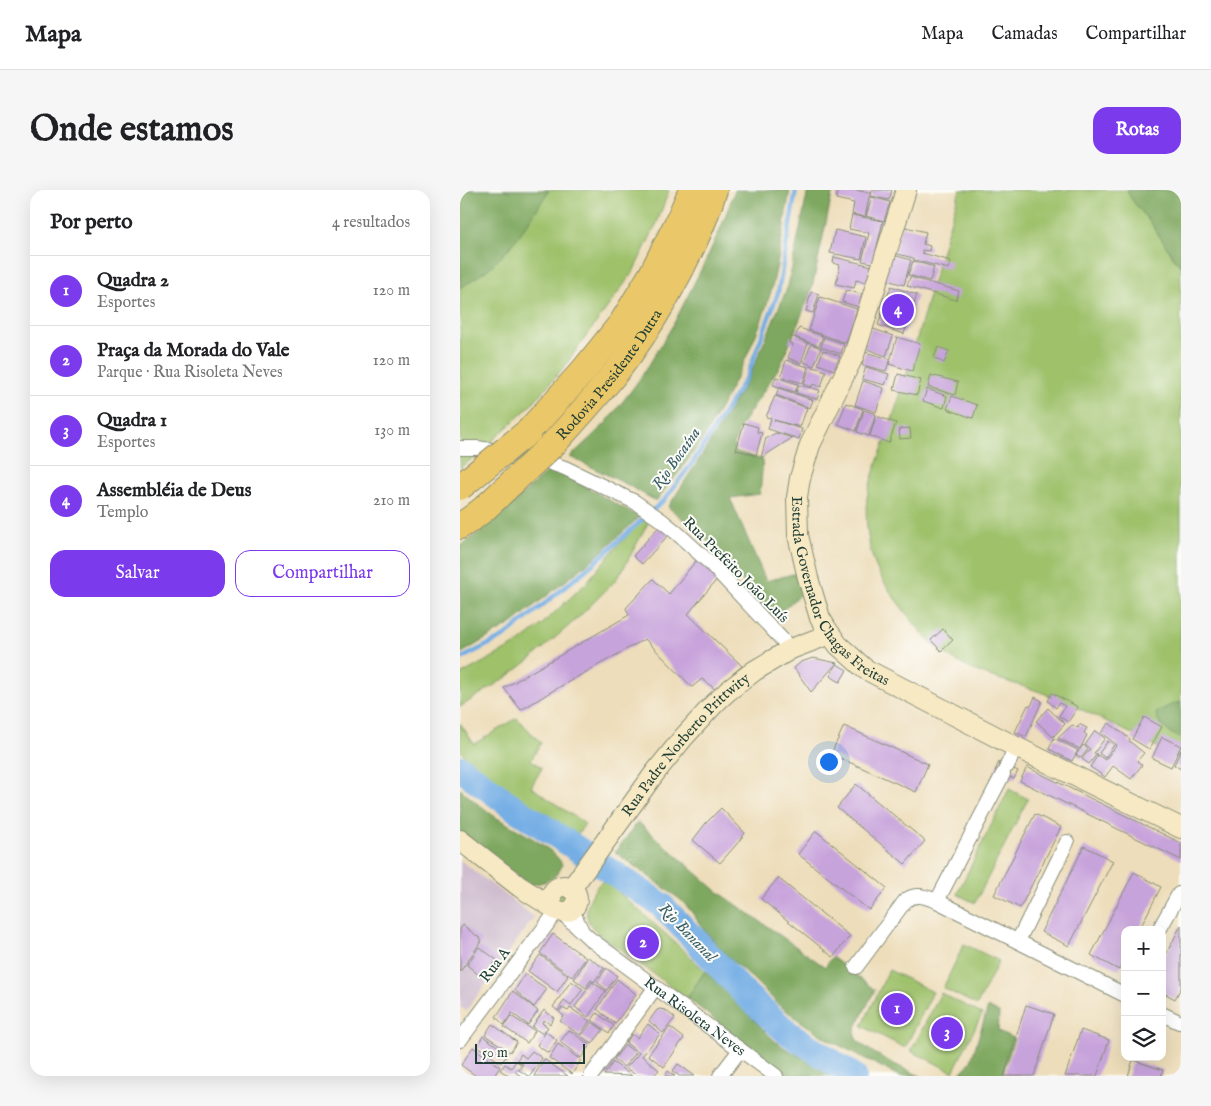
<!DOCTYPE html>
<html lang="pt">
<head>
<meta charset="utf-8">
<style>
  :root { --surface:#fff; --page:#f6f6f6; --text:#202124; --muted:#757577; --line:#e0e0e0; --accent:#7c3aed }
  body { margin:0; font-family:"IM FELL English",serif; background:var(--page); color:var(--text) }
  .controls { position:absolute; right:15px; bottom:15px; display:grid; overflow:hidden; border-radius:10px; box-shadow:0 5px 20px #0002 }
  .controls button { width:45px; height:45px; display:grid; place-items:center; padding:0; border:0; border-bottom:1px solid var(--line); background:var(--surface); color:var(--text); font:25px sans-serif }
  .scale { position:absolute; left:15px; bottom:12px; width:110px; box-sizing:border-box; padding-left:5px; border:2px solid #1f3d34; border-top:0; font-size:14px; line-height:18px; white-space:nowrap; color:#1f3d34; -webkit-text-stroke:4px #fdfcf7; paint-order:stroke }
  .you { position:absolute; left:368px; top:571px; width:18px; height:18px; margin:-12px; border:4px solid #fff; border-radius:50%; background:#1a73e8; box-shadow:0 0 0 8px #1a73e833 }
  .badge { display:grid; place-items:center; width:32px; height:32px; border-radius:50%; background:var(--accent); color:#fff; font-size:16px; font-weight:700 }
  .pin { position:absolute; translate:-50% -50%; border:2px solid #fff; box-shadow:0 1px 5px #0006 }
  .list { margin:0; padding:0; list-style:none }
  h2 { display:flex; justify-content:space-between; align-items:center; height:65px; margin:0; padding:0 20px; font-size:21px }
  h2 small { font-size:16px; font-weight:400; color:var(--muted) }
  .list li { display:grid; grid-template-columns:32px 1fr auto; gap:15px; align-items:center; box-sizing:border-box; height:70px; padding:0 20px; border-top:1px solid var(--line) }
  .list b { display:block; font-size:19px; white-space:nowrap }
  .list p { margin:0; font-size:16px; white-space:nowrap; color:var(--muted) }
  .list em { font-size:16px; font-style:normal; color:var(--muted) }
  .actions { display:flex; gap:10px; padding:15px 20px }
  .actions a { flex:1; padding:11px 0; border:1px solid var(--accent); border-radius:15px; text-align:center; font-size:18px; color:var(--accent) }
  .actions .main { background:var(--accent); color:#fff }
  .icon { flex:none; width:28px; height:28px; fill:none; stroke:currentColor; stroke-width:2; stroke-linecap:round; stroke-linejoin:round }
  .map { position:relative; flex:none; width:721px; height:886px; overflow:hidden; border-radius:15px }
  header { display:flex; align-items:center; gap:30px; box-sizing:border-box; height:70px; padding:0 25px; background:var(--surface); border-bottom:1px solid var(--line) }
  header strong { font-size:24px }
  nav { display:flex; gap:28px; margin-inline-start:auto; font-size:18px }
  .intro { display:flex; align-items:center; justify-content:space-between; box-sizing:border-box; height:120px; padding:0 30px }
  h1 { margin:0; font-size:35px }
  .button { padding:12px 22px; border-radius:15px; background:var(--accent); color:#fff; font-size:18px; font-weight:700 }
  main { display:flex; gap:30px; padding:0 30px }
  aside { flex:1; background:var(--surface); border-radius:15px; box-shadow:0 5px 20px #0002 }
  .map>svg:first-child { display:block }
  .industrial { fill:#cfbdcf }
  .green { fill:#9ec16b; stroke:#5e7f50 }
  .forest { fill:#7ea75f; stroke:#4e724a }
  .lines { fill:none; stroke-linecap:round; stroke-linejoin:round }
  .stream { stroke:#75aee5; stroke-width:4.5 }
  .river { stroke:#75aee5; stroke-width:26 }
  .building { fill:#c7a3db }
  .minor-casing { stroke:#868d77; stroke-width:16 }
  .secondary-casing { stroke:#868d77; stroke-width:22 }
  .motorway-casing { stroke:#868d77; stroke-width:28 }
  .minor { stroke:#fff; stroke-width:14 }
  .secondary { stroke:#f7e9c3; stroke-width:20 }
  .motorway { stroke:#eac769; stroke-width:26 }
  .motorway-bridge-casing { stroke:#868d77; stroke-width:28; stroke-linecap:butt }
  .motorway-bridge { stroke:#eac769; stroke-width:26 }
  .labels { text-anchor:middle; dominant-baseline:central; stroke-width:4; stroke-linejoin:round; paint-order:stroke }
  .street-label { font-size:15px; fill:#1f3d34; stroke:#fdfcf7 }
  .water-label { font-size:16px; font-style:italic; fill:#395f69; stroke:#fdfcf7 }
</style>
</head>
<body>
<header>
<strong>Mapa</strong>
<nav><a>Mapa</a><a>Camadas</a><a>Compartilhar</a></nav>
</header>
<div class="intro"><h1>Onde estamos</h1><a class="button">Rotas</a></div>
<main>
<aside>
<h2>Por perto<small>4 resultados</small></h2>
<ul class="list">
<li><span class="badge">1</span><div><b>Quadra 2</b><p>Esportes</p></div><em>120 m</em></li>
<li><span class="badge">2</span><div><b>Praça da Morada do Vale</b><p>Parque · Rua Risoleta Neves</p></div><em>120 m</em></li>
<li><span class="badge">3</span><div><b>Quadra 1</b><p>Esportes</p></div><em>130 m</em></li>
<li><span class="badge">4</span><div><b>Assembléia de Deus</b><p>Templo</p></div><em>210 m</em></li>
</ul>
<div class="actions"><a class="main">Salvar</a><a>Compartilhar</a></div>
</aside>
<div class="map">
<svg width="721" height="886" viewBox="0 0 721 886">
  <rect width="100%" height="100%" fill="#fdfcf7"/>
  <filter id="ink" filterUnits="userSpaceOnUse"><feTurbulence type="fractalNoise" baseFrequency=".02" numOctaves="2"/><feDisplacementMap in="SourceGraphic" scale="10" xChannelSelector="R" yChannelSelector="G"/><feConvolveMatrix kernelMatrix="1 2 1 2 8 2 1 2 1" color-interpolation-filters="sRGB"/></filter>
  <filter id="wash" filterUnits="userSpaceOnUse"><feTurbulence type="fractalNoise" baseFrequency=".0096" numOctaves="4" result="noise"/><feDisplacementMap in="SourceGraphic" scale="20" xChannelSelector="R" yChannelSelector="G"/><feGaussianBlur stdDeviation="1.12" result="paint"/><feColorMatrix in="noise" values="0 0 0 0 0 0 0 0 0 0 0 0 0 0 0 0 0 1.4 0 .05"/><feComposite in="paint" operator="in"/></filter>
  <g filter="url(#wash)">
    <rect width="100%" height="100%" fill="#edddba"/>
    <!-- industrial -->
    <polygon class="industrial" points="0,670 74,727 6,821 0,817"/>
    <!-- green -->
    <g class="green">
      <polygon points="0,0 209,0 197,33 173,82 104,177 70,216 28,255 0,253"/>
      <path d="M 500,0 L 721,0 L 721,569 C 675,546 631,522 583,503 C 551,491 519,487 490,467 C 471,455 456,436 442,418 C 430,402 415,381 411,362 C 407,344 405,326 407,308 C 410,290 418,271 424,253 C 433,227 442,200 450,173 C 467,115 482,57 500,0 Z"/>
      <polygon points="0,262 19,264 0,278"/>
      <polygon points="183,329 188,333 162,381 154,392 120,426 72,468 47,487 0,517 0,485 60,452 78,438 126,393 151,363"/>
      <polygon points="57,528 81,553 71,570 82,578 71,597 125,634 117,645 111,646 105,645 70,620 30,598 17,585 5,566 0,560 0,533 14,554"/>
      <polygon points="549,599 568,609 515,713 497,704"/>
      <path d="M 143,691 L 145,691 L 151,695 L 221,758 L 245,781 L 227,808 L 140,745 C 124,730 123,722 133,703 C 136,698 138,694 143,691 Z"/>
      <polygon points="103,698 114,706 114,713 107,720 93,707 96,701"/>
      <polygon points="504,754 539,771 517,815 483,798"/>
      <polygon points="429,780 473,802 445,858 402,836"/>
      <polygon points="481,803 522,824 493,882 451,861"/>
    </g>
    <!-- forest -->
    <g class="forest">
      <path d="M 0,0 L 89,0 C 75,23 60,47 41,67 C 29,80 14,89 0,98 Z"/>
      <path d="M 275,0 L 330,0 C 324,33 320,65 312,98 C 300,141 281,181 259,220 C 252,232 246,245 238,256 C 225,275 210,293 196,311 L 164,293 L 110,267 L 146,233 L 174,197 L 187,178 L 213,135 L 247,68 L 262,35 Z"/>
      <polygon points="348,0 373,0 352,98 346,114 326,163 320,176 280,237 274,253 274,261 303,270 300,304 270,308 306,391 337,383 345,400 314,428 255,358 229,334 208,317 242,265 289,187 297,169 328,96"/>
      <path d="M 667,0 L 721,0 L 721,77 C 709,63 701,47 690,32 C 682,21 671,12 667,0 Z"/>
      <path d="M 91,278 L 144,307 L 179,327 L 137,366 L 51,434 L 0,464 L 0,356 C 32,335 62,304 91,278 Z"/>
      <path d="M 715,513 L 721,513 L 721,547 C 708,544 701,537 696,525 L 697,522 Z"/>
      <path d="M 0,599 C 11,608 22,618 34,626 C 49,636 97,658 102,675 C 97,690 85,692 70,695 L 0,646 Z"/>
      <path d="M 178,632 L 257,701 L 365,777 L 372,767 L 415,800 L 397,835 L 395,841 L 395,847 C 403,860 445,880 461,886 L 439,886 L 367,849 L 336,828 L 319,815 L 292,788 L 269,768 L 244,740 L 231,721 L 221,710 L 155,662 Z"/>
      <polygon points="245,781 315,851 325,858 377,886 327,886 227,808"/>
      <polygon points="528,817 539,823 538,841 554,848 542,886 496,886 503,881 511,871"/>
    </g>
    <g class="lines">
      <!-- stream -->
      <polyline class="stream" points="0,469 45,446 134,373 204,310 233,272 287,186 318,103 336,0"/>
      <!-- river -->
      <polyline class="river" points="0,578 57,620 113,656 200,714 236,751 284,803 327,842 394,886"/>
    </g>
    <g id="blocks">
      <!-- building -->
      <g class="building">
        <polygon points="378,0 396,0 410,3 405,27 392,24 394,13 376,9"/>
        <polygon points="412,0 432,0 429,10 411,6"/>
        <polygon points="412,7 430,12 424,31 406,26"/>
        <polygon points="392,25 423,31 413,73 402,71 409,43 389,39"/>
        <polygon points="441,36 466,42 463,54 470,56 469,61 462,60 462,63 491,71 489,79 454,70 453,68 434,63"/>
        <polygon points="375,40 406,47 401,69 370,63"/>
        <polygon points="430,64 451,70 444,95 423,89"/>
        <polygon points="374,67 412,76 408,93 396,90 394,98 376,94 380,75 373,73"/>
        <polygon points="453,71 474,77 470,91 448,85"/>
        <polygon points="450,87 499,101 496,110 447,96"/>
        <polygon points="431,96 457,105 444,144 418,135"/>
        <polygon points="386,100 405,105 402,118 382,112"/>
        <polygon points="351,102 359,104 353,123 346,121"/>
        <polygon points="360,107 397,119 386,153 349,140"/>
        <polygon points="339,138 363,146 359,156 335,147"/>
        <polygon points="411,138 433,146 426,166 404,158"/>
        <polygon points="331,146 348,153 341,173 328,168 333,154 329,153"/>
        <polygon points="364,147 384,154 381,164 361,157"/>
        <polygon points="437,147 460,154 452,181 429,174"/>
        <polygon points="351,154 361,158 354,176 344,172"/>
        <polygon points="478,157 489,161 484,173 474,168"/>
        <polygon points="363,160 380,166 374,180 358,174"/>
        <polygon points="405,162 430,169 426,181 402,175"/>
        <polygon points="326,170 348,177 343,193 321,187"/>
        <polygon points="350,176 366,181 361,197 353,194 352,197 344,194"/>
        <polygon points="406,177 429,184 425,195 402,189"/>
        <polygon points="438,184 461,190 457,205 434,200"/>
        <polygon points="471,185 498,192 495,205 468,197"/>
        <polygon points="316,187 338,194 335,202 313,195"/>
        <polygon points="403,191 424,198 416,222 395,215"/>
        <polygon points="339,195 360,200 357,209 336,203"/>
        <polygon points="319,198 353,210 350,218 316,205"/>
        <polygon points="467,199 487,206 484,218 463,211"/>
        <polygon points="315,206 347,218 340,237 314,230 342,239 339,249 308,239 311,228 306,227"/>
        <polygon points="492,206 517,215 513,228 487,219"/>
        <polygon points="386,213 403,219 396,241 378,234"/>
        <polygon points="404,220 416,224 409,246 397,242"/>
        <polygon points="416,226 436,233 429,253 410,246"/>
        <polygon points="284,233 298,237 297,242 302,243 296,265 276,260"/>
        <polygon points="450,238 451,248 440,249 439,239"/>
        <polygon points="316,243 332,248 301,268 306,248"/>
        <polygon points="202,333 212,341 182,374 173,366"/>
        <polygon points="239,367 259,387 228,424 282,476 255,499 242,489 232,497 185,449 94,500 61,520 44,498 169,425 166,418 193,389 209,404"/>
        <polygon points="483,439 493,450 481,461 471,450"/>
        <polygon points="353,468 377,473 351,502 334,478 341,472"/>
        <polygon points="377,474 387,480 380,492 370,486"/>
        <polygon points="592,503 618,517 608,532 599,526 605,516 599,513 596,518 588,511"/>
        <polygon points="575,507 582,511 566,547 555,542 568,515 571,516"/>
        <polygon points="588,518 605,534 593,547 576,531"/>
        <polygon points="684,527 702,537 689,559 672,549"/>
        <polygon points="649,533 670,549 669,551 684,563 677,571 682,575 671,589 653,576 645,587 630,577 638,565 645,570 657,555 641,543"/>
        <polygon points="619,534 627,538 624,543 627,545 620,559 598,548 612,535 618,538"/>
        <polygon points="384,536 468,574 456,602 371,564"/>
        <polygon points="635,541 645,548 634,563 637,564 629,574 622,569 630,559 625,555"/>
        <polygon points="702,547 721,556 711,577 692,568"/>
        <polygon points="594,548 618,560 612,571 589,559"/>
        <polygon points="648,551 654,555 645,568 639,563"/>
        <polygon points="623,555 628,559 621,568 616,565"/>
        <polygon points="721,560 721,579 714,575"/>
        <polygon points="539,572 558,581 554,589 535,581"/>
        <polygon points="567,577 721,653 721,670 560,591"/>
        <polygon points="396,594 465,651 445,674 377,618"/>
        <polygon points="261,618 285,643 276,655 260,673 233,650 246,633"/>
        <polygon points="575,624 601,637 560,718 534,705"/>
        <polygon points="356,641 427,698 409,720 338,664"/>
        <polygon points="624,656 653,671 609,756 581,742"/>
        <polygon points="674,682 701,697 679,740 665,740 665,768 659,780 631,765"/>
        <polygon points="318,688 390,746 373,767 301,709"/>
        <polygon points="3,735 22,750 0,782 0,739"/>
        <polygon points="721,735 721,798 715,809 702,802 702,772"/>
        <polygon points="93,744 126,768 112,787 80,763"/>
        <polygon points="19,757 37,770 21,787 7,775"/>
        <polygon points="80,765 108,786 97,802 68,781"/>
        <polygon points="128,767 144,778 134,792 131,790 126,798 114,789"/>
        <polygon points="146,778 157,786 147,800 137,792"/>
        <polygon points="65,784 87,799 74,817 55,800"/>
        <polygon points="157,789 176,804 155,834 137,819"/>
        <polygon points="111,791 123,799 111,815 104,810 98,821 93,817"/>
        <polygon points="132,792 146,801 128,827 115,817"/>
        <polygon points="53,801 78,821 68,835 52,823 44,835 36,827"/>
        <polygon points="566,815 594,824 574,886 544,886"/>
        <polygon points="102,818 108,821 110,818 130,831 120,845 100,831 104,826 99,822"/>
        <polygon points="200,819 205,820 215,828 203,843 189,831 197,820"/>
        <polygon points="84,820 94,828 90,834 84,830 82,833 88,837 83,844 72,837"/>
        <polygon points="137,823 154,836 149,843 132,830"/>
        <polygon points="51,826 75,841 67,853 44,837"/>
        <polygon points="132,832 143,840 132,854 121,846"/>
        <polygon points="32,834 57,852 50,862 25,845"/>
        <polygon points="188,834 200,844 182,866 199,880 193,886 177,886 166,878 179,863 166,853 172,844 177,848"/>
        <polygon points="210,837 224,848 204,877 188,865"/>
        <polygon points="109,840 130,855 121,868 100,852"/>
        <polygon points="621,840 649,850 637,886 605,886"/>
        <polygon points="86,842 97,850 88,863 77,855"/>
        <polygon points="23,846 48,864 41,873 17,856"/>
        <polygon points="98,854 121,870 112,884 89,868"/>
        <polygon points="165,855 176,863 164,877 154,869"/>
        <polygon points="13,857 40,877 34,886 16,886 1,875"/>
        <polygon points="72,861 82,868 70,886 68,886 59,880 63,874 57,870 61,864 66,868"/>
        <polygon points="84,869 108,886 74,886"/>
        <polygon points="673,870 703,880 701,886 668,886"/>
        <polygon points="56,871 61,874 55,882 61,886 49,886 40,880 45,874 51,878"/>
        <polygon points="153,872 172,886 144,885"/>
        <polygon points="218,874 235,886 219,886 213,881"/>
        <polygon points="208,881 215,886 205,886"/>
      </g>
    </g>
  </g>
  <g filter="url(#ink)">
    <use href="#blocks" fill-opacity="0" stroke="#868d77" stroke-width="1"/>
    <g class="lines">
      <!-- minor casing -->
      <g class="minor-casing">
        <g id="minor">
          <polyline points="0,258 16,258 64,264 105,278 175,312 201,330 217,343 250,373 331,459"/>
          <polyline points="547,576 556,557"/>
          <polyline points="477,711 543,584"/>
          <polyline points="114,717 115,727 121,739"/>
          <path id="s1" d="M 101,722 L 130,749 L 316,886"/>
          <polyline points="699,740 719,704"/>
          <polyline points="558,751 607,652"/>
          <path d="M 396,777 L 445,711 C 455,702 466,707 477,711 L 665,805"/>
          <polyline points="702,824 719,832"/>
          <polyline points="0,850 97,721"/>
          <polyline points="131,886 195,798"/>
          <polyline points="260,886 280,860"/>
        </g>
      </g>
      <!-- secondary casing -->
      <g class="secondary-casing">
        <g id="secondary">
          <path id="s2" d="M 446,0 L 394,165 L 350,255 L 340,288 L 337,307 L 338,345 L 348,388 L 360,428 L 366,438 L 378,455 L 405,479 L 556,557 L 721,638"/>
          <polyline points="0,650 60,697 95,719"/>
          <circle cx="104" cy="709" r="13"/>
          <path id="s3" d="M 111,699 L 194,584 L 223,548 L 254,514 L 268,501 L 294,481 L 331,459 L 370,444"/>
        </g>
      </g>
      <!-- motorway casing -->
      <g class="motorway-casing">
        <g id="motorway">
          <polyline points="69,241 124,180 162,133 192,84 218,32 232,0"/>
          <path id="s4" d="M 94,253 C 117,228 139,204 159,178 C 191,137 221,83 241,36 C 246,24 250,12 254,0"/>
          <polyline points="0,336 11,329 25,318"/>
        </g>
      </g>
      <!-- minor -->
      <use href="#minor" class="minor"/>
      <!-- secondary -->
      <use href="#secondary" class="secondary"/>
      <!-- motorway -->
      <use href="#motorway" class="motorway"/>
      <!-- motorway-bridge casing -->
      <g class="motorway-bridge-casing">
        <g id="motorway-bridge">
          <polyline points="0,297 69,241"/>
          <polyline points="25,318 94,253"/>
        </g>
      </g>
      <!-- motorway-bridge -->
      <use href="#motorway-bridge" class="motorway-bridge"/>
    </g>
  </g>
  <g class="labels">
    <!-- street labels -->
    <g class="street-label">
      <text stroke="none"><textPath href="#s4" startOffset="88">Rodovia Presidente Dutra</textPath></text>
      <text transform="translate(276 380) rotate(45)">Rua Prefeito João Luís</text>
      <text stroke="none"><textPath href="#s2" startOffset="436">Estrada Governador Chagas Freitas</textPath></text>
      <text stroke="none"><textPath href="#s3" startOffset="185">Rua Padre Norberto Prittwity</textPath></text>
      <text transform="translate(35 775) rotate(-53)">Rua A</text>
      <text stroke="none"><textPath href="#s1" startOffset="170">Rua Risoleta Neves</textPath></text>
    </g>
    <!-- water labels -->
    <g class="water-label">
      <text transform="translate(217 269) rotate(-55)">Rio Bocaína</text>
      <text transform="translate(227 743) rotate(46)">Rio Bananal</text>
    </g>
  </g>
</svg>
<div class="controls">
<button>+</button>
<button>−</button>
<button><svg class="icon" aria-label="layers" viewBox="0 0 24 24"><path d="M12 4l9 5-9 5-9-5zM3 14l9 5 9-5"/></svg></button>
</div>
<div class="scale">50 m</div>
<div class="you"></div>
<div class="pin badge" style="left:437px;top:819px">1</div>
<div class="pin badge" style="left:183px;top:753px">2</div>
<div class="pin badge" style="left:487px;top:843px">3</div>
<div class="pin badge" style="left:438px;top:120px">4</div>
</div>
</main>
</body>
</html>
